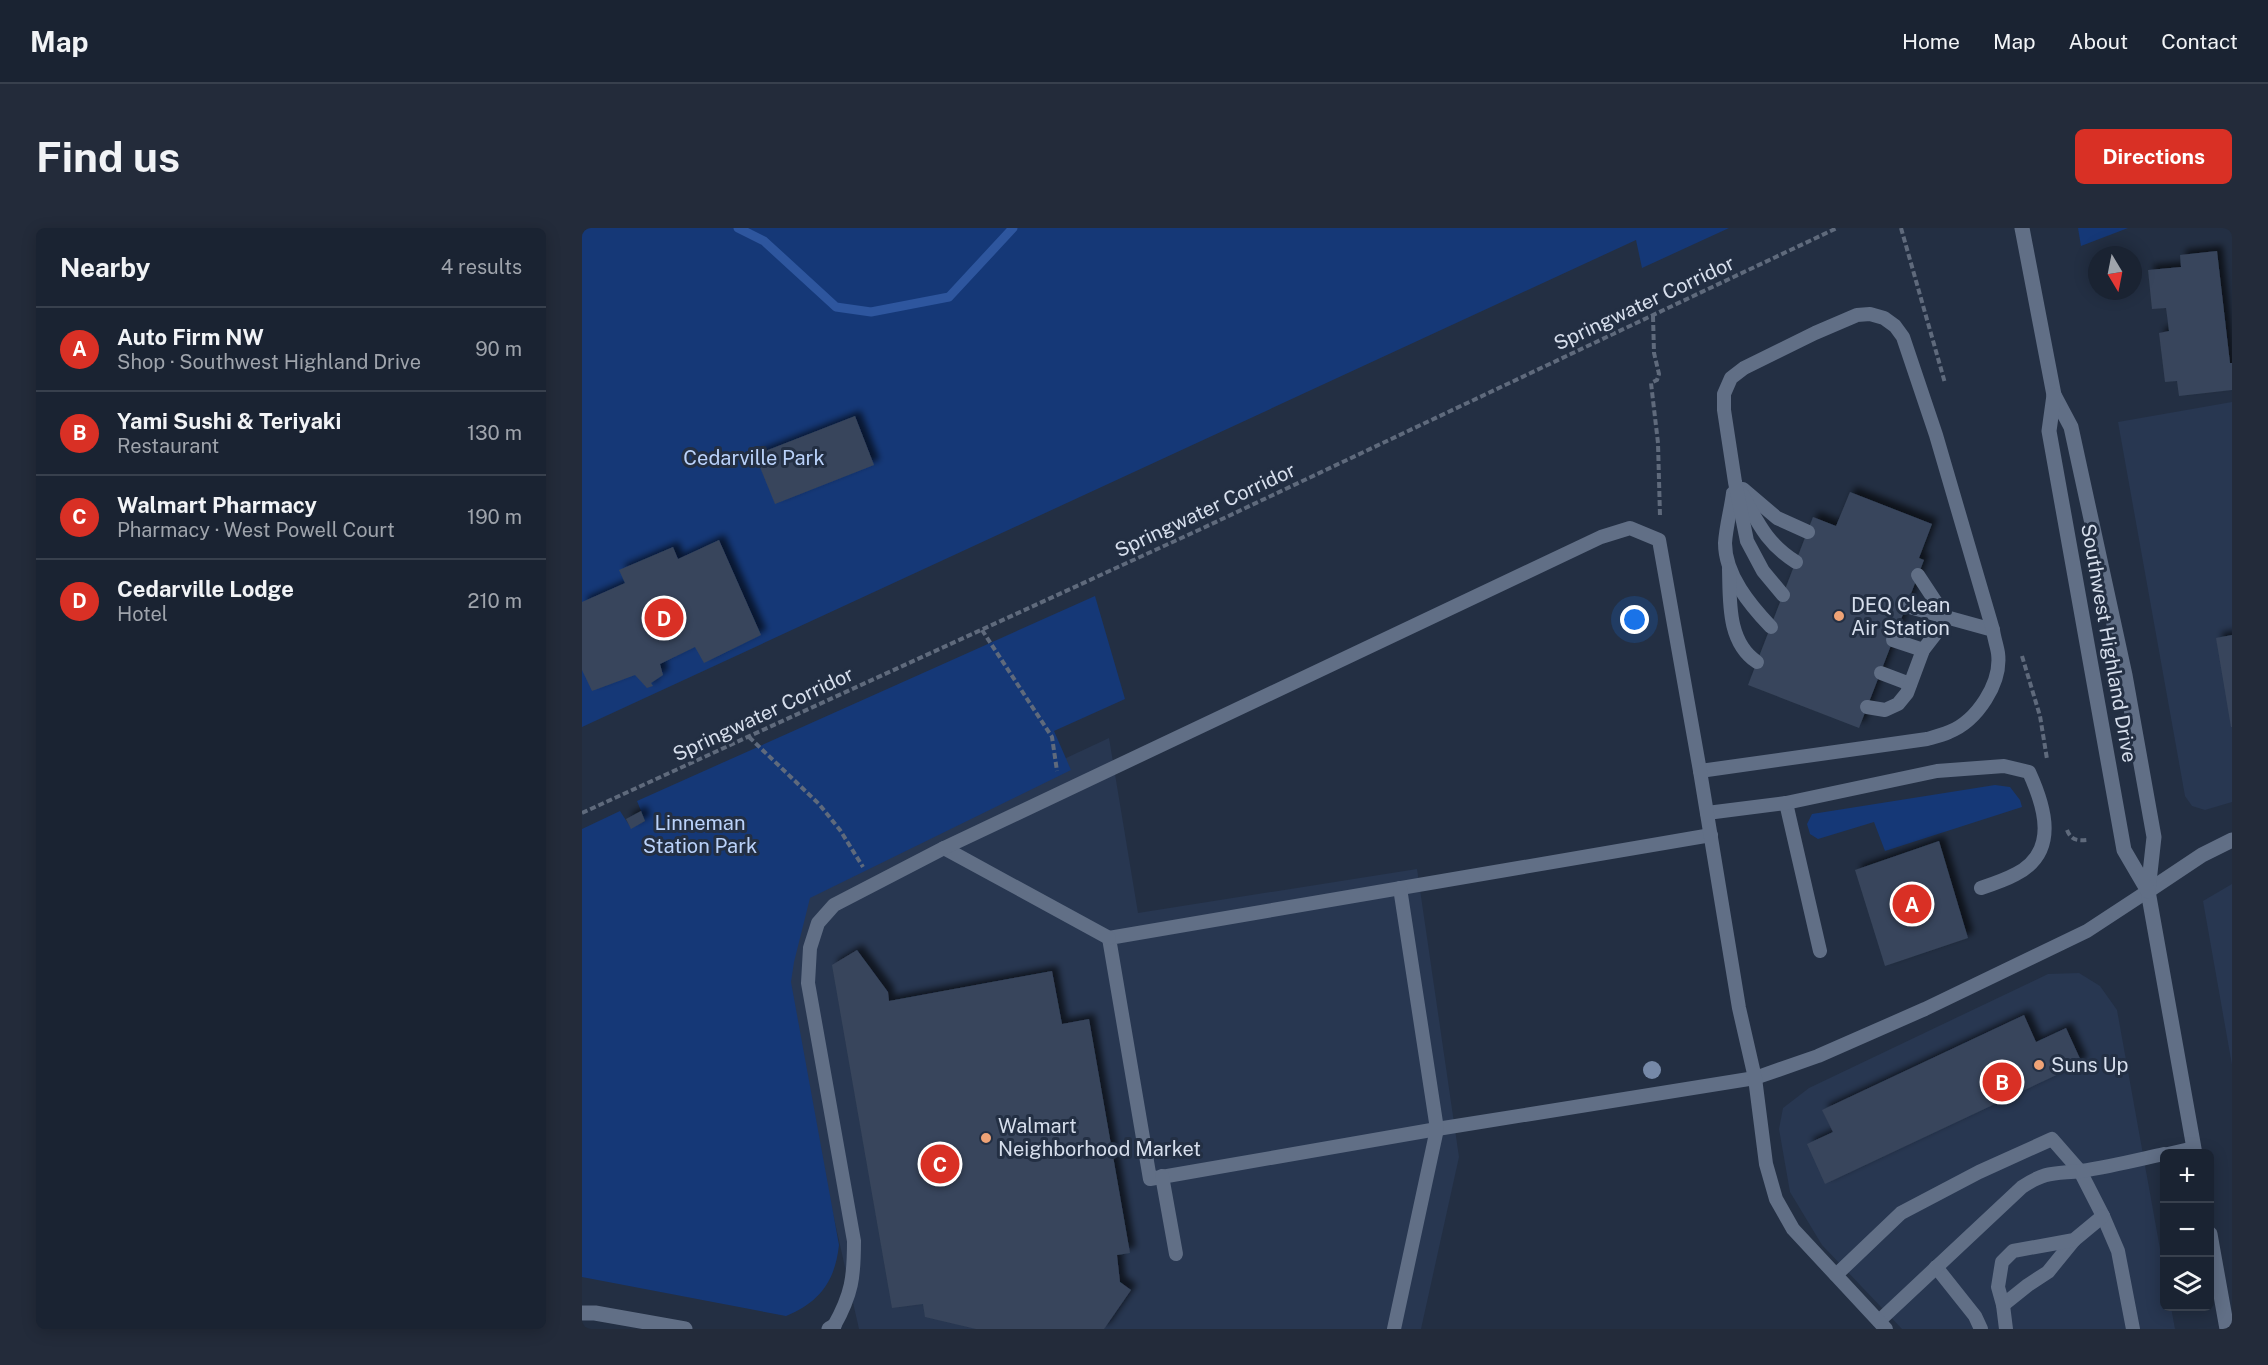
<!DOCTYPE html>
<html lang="en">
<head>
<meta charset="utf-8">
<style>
  :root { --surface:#1a2332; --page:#232b3a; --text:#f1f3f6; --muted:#9fa4ac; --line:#38404d; --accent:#d93025 }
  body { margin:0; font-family:"Public Sans",sans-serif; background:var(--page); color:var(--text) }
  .controls { position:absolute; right:18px; bottom:18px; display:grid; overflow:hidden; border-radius:9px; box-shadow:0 3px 15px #0003 }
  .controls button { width:54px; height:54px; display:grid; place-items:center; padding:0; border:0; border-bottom:2px solid var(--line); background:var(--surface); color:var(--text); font:30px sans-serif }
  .compass { position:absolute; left:1506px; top:18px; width:54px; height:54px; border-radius:50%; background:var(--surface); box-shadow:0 3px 15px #0003; rotate:170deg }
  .you { position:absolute; left:1053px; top:392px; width:21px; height:21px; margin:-15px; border:4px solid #fff; border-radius:50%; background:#1a73e8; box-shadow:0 0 0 9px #1a73e833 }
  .badge { display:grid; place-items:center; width:39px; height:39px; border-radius:50%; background:var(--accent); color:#fff; font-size:20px; font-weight:700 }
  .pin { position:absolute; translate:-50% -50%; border:3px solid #fff; box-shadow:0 2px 6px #0006 }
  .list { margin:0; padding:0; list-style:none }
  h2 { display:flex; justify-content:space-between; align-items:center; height:78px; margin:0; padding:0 24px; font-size:26px }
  h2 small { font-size:20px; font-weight:400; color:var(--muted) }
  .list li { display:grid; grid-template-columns:39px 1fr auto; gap:18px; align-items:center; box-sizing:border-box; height:84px; padding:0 24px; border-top:2px solid var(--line) }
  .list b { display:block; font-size:22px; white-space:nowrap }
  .list p { margin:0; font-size:20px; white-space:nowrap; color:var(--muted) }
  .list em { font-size:20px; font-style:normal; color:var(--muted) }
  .icon { flex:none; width:33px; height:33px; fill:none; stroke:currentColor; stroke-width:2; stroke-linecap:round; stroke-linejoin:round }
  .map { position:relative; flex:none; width:1650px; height:1101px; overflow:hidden; border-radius:9px }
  header { display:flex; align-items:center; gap:36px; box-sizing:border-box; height:84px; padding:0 30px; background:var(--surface); border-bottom:2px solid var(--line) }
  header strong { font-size:28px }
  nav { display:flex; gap:33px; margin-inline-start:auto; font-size:21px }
  .intro { display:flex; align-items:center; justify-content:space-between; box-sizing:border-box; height:144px; padding:0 36px }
  h1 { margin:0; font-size:42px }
  .button { padding:15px 27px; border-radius:9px; background:var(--accent); color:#fff; font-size:21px; font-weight:700 }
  main { display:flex; gap:36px; padding:0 36px }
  aside { flex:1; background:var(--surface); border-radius:9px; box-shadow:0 3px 15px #0003 }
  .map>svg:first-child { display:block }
  .built { fill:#283751 }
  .green { fill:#153877 }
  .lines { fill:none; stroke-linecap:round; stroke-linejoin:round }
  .stream { stroke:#2e569e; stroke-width:9 }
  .building { fill:#38455b; filter:url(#shadow) }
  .path { stroke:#5f6a7c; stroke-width:4; stroke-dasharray:6 3; stroke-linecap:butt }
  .lane { stroke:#616f86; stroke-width:14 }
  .street { stroke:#616f86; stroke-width:15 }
  .secondary { stroke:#616f86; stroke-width:15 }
  .tree { fill:#7689a8 }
  .poi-dot { fill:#efa376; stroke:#232f43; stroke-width:2 }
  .labels { text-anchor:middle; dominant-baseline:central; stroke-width:6; stroke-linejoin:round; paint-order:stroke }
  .street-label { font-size:20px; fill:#d6deec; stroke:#232f43 }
  .park-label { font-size:20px; fill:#bad2fa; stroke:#232f43 }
  .poi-label { font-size:20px; fill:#d6deec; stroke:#232f43; text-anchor:start }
</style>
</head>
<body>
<header>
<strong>Map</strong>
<nav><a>Home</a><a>Map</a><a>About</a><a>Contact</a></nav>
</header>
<div class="intro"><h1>Find us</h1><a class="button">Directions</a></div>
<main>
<aside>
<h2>Nearby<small>4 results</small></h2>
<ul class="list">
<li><span class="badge">A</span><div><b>Auto Firm NW</b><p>Shop · Southwest Highland Drive</p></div><em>90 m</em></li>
<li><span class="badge">B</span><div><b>Yami Sushi &amp; Teriyaki</b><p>Restaurant</p></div><em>130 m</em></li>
<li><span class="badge">C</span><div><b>Walmart Pharmacy</b><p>Pharmacy · West Powell Court</p></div><em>190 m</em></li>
<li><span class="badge">D</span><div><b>Cedarville Lodge</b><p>Hotel</p></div><em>210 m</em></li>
</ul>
</aside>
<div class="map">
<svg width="1650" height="1101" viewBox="0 0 1650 1101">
  <defs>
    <filter id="shadow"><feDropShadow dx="5.5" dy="-5.5" stdDeviation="3" flood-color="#0009"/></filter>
  </defs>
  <rect width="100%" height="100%" fill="#232f43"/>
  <!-- built -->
  <g class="built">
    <polygon points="1650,174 1650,574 1623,582 1610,578 1603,568 1536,194"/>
    <polygon points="527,510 556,685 835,641 877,929 839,1101 277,1101 180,672"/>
    <polygon points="1650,656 1650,837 1621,673"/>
    <polygon points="1497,745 1518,758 1535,782 1582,1043 1582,1078 1589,1079 1593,1101 1320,1101 1240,1017 1208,964 1197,901 1201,880 1227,860 1466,746"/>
  </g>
  <!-- green -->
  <g class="green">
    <polygon points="0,0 1147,0 1060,40 1054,12 0,499"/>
    <polygon points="1496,0 1546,0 1499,18"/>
    <path d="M 513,368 L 543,471 L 472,503 L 489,542 L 228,670 L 212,734 L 209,754 L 257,1017 C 253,1053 238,1074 204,1088 L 0,1049 L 0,601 L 38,583 L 49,600 L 63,593 L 55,573 Z"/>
    <polygon points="1413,557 1428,559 1438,572 1440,579 1303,623 1292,594 1236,611 1228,606 1225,596 1230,586"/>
  </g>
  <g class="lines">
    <!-- stream -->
    <polyline class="stream" points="156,0 182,13 254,79 289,84 367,69 431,0"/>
  </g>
  <!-- building -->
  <g class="building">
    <polygon points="1635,23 1648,135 1650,135 1650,162 1597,168 1595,153 1583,154 1577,105 1587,103 1584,80 1570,81 1566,42 1599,39 1598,27"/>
    <polygon points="273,188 292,237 193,276 173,227"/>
    <polygon points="1268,264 1350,296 1337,330 1342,332 1277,500 1166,457 1231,289 1254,298"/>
    <polygon points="137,312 179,407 122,435 113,419 78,436 81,447 69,455 71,458 65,460 53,447 10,463 0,442 0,374 43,355 37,342 91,319 96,331"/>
    <polygon points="1650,407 1650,499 1649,499 1634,410"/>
    <polygon points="59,583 63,593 49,601 44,591"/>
    <polygon points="1357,613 1386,710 1303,738 1273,642"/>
    <polygon points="275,722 306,764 307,773 470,743 480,796 507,791 548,1025 535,1027 538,1054 549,1062 522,1101 394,1101 343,1089 341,1076 310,1080 250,737"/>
    <polygon points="1442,787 1454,814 1484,800 1500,835 1243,956 1225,916 1251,904 1240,882"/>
  </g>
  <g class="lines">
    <!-- path -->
    <g class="path">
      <polyline points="1319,0 1363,155"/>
      <polyline points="1071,88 1072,125 1077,146 1075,152 1069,155 1076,215 1078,288"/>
      <polyline points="400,402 470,509 475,543"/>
      <polyline points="1440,428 1458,488 1465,531"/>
      <polyline points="167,509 237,576 258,602 281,639"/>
      <polyline points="0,585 619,301 1255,0"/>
      <path d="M 1485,602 C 1489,612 1495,613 1505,612"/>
    </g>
    <!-- lane -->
    <g class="lane">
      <polyline points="1161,261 1195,290 1226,304"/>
      <path d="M 1151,265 C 1149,281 1144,299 1143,315 C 1143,347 1168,377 1189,399"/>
      <path d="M 1160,266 C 1176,295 1185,316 1214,334"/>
      <path d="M 1147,341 C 1148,373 1145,414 1175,434"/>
      <polyline points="1324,378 1411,402"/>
      <polyline points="1311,412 1341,422"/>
      <polyline points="1299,445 1328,456"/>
      <polyline points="1285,479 1303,482 1316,476 1325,465 1341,422 1365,391 1336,347"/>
      <path d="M 1118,543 L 1345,511 C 1352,509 1360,507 1367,504 C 1395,493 1420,455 1416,425 C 1415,418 1412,410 1411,402 L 1354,207 L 1321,109 L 1313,98 L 1302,90 L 1288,86 L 1275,87 L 1233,105 L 1162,140 L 1149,150 L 1142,166 L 1142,182 L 1153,254 L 1165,313 L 1181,343 L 1201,367"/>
      <polyline points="1204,575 1238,723"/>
      <path d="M 1125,585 L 1204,575 L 1355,543 L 1422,538 L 1447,544 C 1463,579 1477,624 1434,646 C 1423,652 1411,656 1399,660"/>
      <polyline points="1129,607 527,710 568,951 855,901 1173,850 1236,828 1343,781 1505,703 1566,663"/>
      <polyline points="362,620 527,710"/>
      <polyline points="1586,926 1612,920"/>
      <polyline points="580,948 594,1026"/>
      <polyline points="1354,1039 1393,1088 1399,1101"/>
      <polyline points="1254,1047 1319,985 1397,944 1470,911 1498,943 1521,988 1536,1023 1551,1101"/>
      <polyline points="1421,1077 1446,1057 1466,1044 1492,1012"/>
      <path d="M 1297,1093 L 1440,959 C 1464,943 1472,946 1499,943 C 1527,939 1555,932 1582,926"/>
      <path d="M 252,1098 C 270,1066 272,1049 272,1013 L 226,755 L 228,720 L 236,695 L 252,677 L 362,620 L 1019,309 L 1048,300 L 1077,312 L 1118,543 L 1157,780 L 1173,850 L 1184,936 L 1194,971 L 1211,1001 L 1304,1101"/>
      <polyline points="812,1101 855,901 818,660"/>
      <polyline points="1424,1101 1421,1077 1416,1059 1420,1034 1431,1023 1492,1012 1521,988"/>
    </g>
    <!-- street -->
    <g class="street">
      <polyline points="1566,663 1620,627 1650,612"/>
      <polyline points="0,1085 13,1085 103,1101"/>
      <polyline points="247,1101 252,1098"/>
    </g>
    <!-- secondary -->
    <g class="secondary">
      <polyline points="1440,0 1472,167 1489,199 1543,447 1572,609 1566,663 1613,926"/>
      <polyline points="1472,167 1467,203 1542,622 1566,663"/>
      <polyline points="1628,1006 1645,1101"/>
    </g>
  </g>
  <!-- trees -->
  <circle class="tree" cx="1070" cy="842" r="9"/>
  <!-- markers -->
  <g class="poi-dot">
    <circle cx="1257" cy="388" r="6"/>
    <circle cx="1457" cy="837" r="6"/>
    <circle cx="404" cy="910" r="6"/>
  </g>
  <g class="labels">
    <!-- street labels -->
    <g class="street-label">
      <text transform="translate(1062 75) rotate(-25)">Springwater Corridor</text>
      <text transform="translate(623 282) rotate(-25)">Springwater Corridor</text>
      <text transform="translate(1527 415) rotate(80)">Southwest Highland Drive</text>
      <text transform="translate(181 486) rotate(-25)">Springwater Corridor</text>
    </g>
    <!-- park labels -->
    <g class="park-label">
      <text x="172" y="230">Cedarville Park</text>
      <text x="118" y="595">Linneman<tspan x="118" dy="23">Station Park</tspan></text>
    </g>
    <!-- poi labels -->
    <g class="poi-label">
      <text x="1269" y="377">DEQ Clean<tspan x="1269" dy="23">Air Station</tspan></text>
      <text x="1469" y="837">Suns Up</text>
      <text x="416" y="898">Walmart<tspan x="416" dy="23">Neighborhood Market</tspan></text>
    </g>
  </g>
</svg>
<div class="controls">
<button>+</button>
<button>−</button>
<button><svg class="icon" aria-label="layers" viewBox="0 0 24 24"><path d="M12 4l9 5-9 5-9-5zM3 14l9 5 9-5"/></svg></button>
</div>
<svg class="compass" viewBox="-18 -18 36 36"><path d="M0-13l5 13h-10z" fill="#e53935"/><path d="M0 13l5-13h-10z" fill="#9fa4ac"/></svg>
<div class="you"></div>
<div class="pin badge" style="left:1330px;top:676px">A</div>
<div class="pin badge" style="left:1420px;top:854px">B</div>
<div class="pin badge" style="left:358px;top:936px">C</div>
<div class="pin badge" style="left:82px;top:390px">D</div>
</div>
</main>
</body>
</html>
